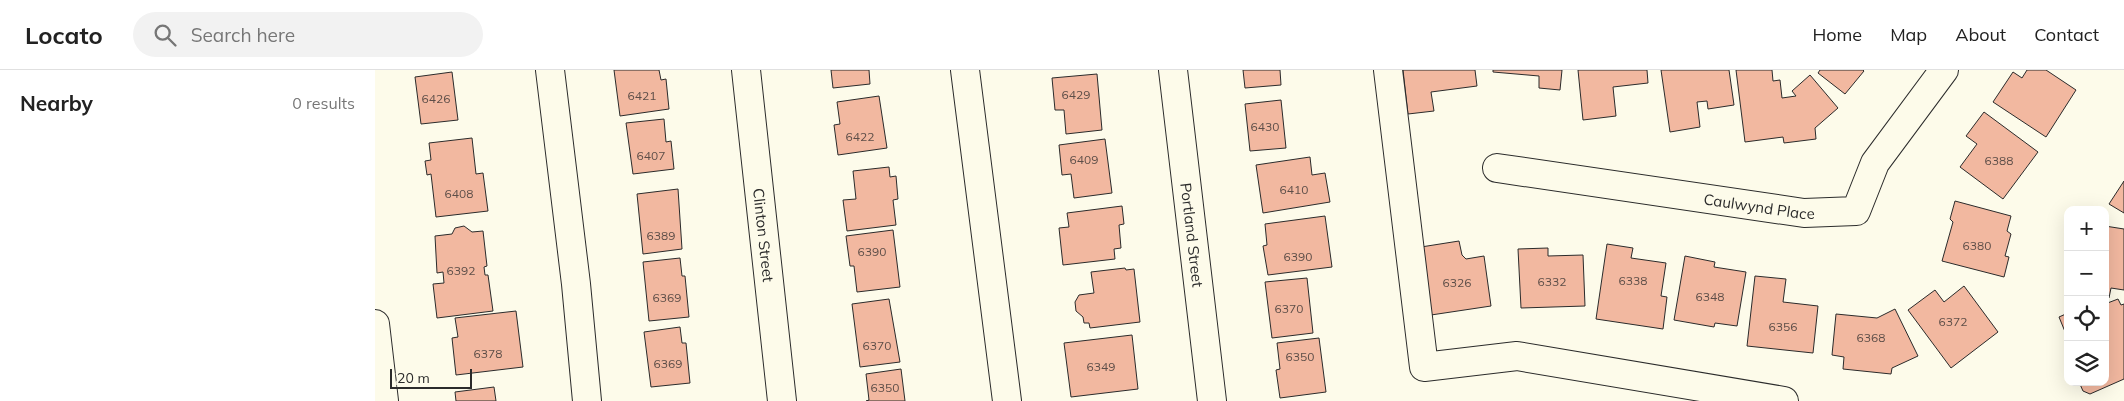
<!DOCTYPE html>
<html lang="en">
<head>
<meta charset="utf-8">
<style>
  :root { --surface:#fff; --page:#f2f2f2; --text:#222; --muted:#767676; --line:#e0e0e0 }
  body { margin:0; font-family:Mulish,sans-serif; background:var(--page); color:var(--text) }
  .controls { position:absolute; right:15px; bottom:15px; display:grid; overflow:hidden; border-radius:10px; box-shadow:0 5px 20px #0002 }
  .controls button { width:45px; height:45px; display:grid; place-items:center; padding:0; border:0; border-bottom:1px solid var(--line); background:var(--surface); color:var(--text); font:25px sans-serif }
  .scale { position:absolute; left:15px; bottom:12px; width:82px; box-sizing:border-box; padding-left:5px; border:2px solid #2b2b2b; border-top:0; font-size:14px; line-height:18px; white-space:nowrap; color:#2b2b2b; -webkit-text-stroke:4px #fdfbea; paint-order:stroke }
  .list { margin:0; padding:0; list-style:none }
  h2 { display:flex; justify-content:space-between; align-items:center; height:65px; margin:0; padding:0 20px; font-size:21px }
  h2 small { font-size:16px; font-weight:400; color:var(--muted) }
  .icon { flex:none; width:28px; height:28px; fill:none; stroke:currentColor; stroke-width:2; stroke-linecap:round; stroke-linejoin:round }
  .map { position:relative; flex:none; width:1749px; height:331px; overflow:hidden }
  header { display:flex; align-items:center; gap:30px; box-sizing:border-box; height:70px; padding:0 25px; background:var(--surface); border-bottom:1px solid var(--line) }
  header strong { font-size:24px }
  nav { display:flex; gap:28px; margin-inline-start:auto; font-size:18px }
  .search { width:350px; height:45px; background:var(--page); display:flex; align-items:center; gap:12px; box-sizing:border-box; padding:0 18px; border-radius:28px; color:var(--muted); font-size:19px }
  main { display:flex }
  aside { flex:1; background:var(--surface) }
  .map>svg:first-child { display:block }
  .building { fill:#f2b8a0; stroke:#2b2b2b }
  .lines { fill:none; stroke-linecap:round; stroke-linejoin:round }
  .minor-casing { stroke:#2b2b2b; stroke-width:30 }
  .minor { stroke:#fdfbea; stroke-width:28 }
  .labels { text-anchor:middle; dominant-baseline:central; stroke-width:4; stroke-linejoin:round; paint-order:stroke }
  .number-label { font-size:12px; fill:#5d4e48 }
  .street-label { font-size:15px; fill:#2b2b2b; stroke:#fdfbea }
</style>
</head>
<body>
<header>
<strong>Locato</strong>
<div class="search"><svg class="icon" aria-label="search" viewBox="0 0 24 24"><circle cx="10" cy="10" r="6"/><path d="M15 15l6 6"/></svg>Search here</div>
<nav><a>Home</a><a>Map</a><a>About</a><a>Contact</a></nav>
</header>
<main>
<aside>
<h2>Nearby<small>0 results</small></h2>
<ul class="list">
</ul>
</aside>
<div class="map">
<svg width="1749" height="331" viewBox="0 0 1749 331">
  <rect width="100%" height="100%" fill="#fdfbea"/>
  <!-- building -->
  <g class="building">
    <polygon points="239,0 284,0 286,10 291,9 294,39 245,46"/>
    <polygon points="456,0 494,0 495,14 458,18"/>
    <polygon points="868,0 905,0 906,15 870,18"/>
    <polygon points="1028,0 1100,0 1102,16 1056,22 1059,41 1033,44"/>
    <polygon points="1118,0 1187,0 1185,20 1164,18 1164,6 1118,2"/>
    <polygon points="1203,0 1272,0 1273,13 1238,17 1241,46 1208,50"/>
    <polygon points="1286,0 1354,0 1359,35 1333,39 1332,31 1322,32 1325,57 1295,62"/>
    <polygon points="1361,0 1397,0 1398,11 1405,10 1407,28 1421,26 1417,21 1435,5 1463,38 1440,58 1441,69 1409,73 1408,67 1370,72"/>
    <polygon points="1445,0 1488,0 1489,1 1470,24 1443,3"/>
    <polygon points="1652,0 1671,0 1701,20 1671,67 1618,32 1638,2 1647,8"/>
    <polygon points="77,2 83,50 46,54 40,7"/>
    <polygon points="722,4 727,60 691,64 689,40 680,40 677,8"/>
    <polygon points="504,26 512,78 463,85 459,55 465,54 462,32"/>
    <polygon points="906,30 911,78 875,81 870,34"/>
    <polygon points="1609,42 1663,82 1628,129 1585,97 1602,74 1591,66"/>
    <polygon points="289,49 291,72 296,71 299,99 258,104 251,53"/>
    <polygon points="97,68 101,104 108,103 113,141 61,147 56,104 52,105 50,91 56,90 54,73"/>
    <polygon points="730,69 737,123 699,128 696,104 687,105 684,75"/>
    <polygon points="935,87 937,105 950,103 955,132 888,143 881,95"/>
    <polygon points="514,97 515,107 521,106 523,129 518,130 521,155 472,161 468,130 481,129 478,101"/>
    <polygon points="1749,111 1749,143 1734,134"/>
    <polygon points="303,119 307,179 268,184 262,124"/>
    <polygon points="1580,131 1636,146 1632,161 1636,164 1630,186 1634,187 1629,207 1567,191 1578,152 1575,149"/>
    <polygon points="747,136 749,154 744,155 746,178 739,179 740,189 688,195 684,158 694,157 692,143"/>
    <polygon points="950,146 957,197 893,205 888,176 892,175 890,154"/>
    <polygon points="89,156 97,162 108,161 112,196 109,197 110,205 113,205 118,241 62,248 58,214 69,213 68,202 62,203 60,166 77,164 80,158"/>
    <polygon points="1730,156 1749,159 1749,220 1736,218 1734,228 1730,227"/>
    <polygon points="518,160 525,217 482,222 479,196 475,196 471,166"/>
    <polygon points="1084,171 1087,185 1091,189 1109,186 1116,236 1056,245 1046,177"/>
    <polygon points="1232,174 1258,178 1256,188 1291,193 1286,226 1292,227 1288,259 1221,249"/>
    <polygon points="1173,178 1173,186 1208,185 1210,236 1146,238 1143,179"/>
    <polygon points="1310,186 1340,192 1339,197 1371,202 1362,256 1340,253 1339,257 1299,250"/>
    <polygon points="305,188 307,206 310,206 314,247 274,251 268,192"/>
    <polygon points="750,198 751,200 759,199 765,252 715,258 714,253 709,253 708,247 701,241 700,232 704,225 719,223 716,202"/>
    <polygon points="1380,206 1411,209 1408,232 1443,236 1438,283 1372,276"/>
    <polygon points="932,208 938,263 897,268 890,212"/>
    <polygon points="1589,216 1623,262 1576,298 1533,240 1560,220 1569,232"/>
    <polygon points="514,229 525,292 485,297 477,234"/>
    <polygon points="1743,229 1746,235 1749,234 1749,309 1715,324 1708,321 1704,312 1730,312 1730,234"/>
    <polygon points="1520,239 1543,286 1517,298 1516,304 1468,299 1469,287 1457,285 1461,244 1502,248"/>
    <polygon points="141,241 148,297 81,305 77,268 83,267 80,248"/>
    <polygon points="1693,243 1693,269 1684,247"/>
    <polygon points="305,257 307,273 311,273 315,313 276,317 269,262"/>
    <polygon points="757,265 763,319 696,327 689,273"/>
    <polygon points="944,268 951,322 905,328 901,300 905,299 902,273"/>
    <polygon points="526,299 530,331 491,331 494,330 491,304"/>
    <polygon points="119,317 121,331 81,331 80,322"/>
  </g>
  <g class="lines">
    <!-- minor casing -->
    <g class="minor-casing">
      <g id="minor">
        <polyline points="175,0 201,214 212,331"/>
        <path id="s1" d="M 371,0 L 407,331"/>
        <polyline points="590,0 632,331"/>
        <path id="s2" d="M 798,0 L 837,331"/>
        <polyline points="1013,0 1049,297 1142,286 1409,331"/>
        <path id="s3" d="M 1122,98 L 1429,143 L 1481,141 L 1500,93 L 1569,0"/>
        <polyline points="0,254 9,331"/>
      </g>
    </g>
    <!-- minor -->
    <use href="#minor" class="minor"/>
  </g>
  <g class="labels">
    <!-- number labels -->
    <g class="number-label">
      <text x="701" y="24">6429</text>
      <text x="267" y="25">6421</text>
      <text x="61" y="28">6426</text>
      <text x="890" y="56">6430</text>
      <text x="485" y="66">6422</text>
      <text x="276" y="85">6407</text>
      <text x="709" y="89">6409</text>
      <text x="1624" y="90">6388</text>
      <text x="919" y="119">6410</text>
      <text x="84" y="123">6408</text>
      <text x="286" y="165">6389</text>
      <text x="1602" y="175">6380</text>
      <text x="497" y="181">6390</text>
      <text x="923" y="186">6390</text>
      <text x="86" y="200">6392</text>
      <text x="1258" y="210">6338</text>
      <text x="1177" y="211">6332</text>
      <text x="1082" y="212">6326</text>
      <text x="1335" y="226">6348</text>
      <text x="292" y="227">6369</text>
      <text x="914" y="238">6370</text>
      <text x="1578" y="251">6372</text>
      <text x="1408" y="256">6356</text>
      <text x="1496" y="267">6368</text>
      <text x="502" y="275">6370</text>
      <text x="113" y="283">6378</text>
      <text x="925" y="286">6350</text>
      <text x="293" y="293">6369</text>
      <text x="726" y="296">6349</text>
      <text x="510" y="317">6350</text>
    </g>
    <!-- street labels -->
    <g class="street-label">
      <text stroke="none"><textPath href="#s3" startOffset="265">Caulwynd Place</textPath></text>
      <text stroke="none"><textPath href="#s2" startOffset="166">Portland Street</textPath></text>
      <text stroke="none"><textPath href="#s1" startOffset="166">Clinton Street</textPath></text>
    </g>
  </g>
</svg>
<div class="controls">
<button>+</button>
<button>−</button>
<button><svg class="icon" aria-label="locate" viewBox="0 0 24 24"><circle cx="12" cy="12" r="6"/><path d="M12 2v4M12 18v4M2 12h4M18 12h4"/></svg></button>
<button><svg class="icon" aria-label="layers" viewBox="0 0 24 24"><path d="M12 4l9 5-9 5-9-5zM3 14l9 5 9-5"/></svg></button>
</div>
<div class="scale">20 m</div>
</div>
</main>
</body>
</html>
